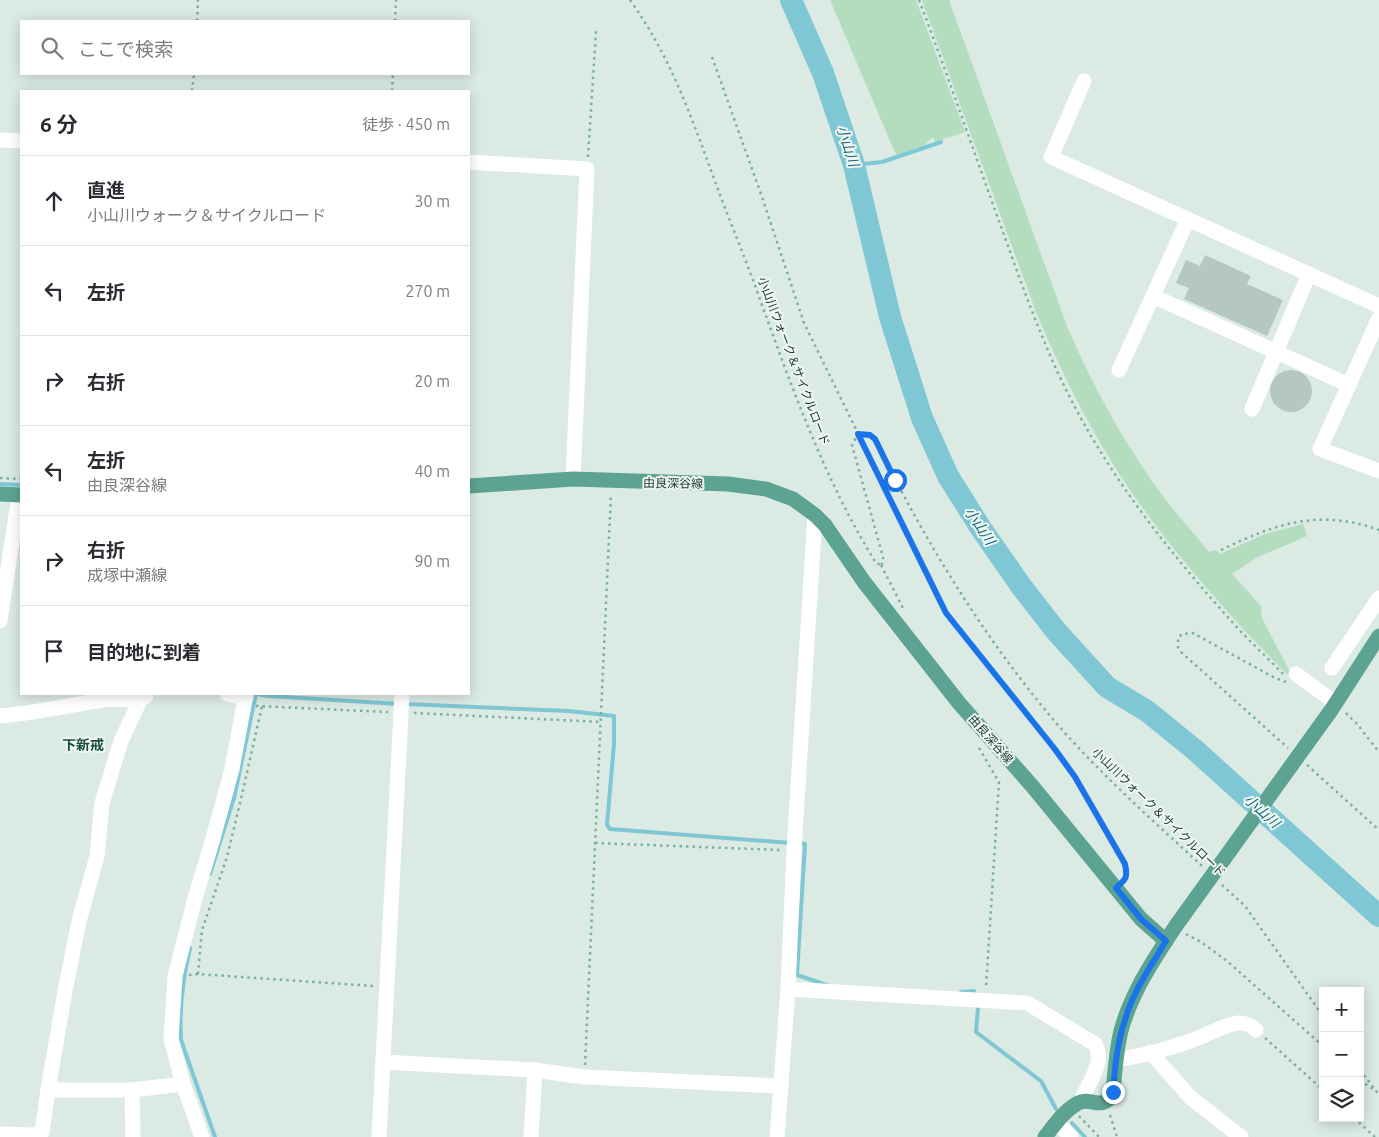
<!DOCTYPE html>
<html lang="ja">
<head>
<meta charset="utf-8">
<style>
  :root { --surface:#fff; --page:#f2f2f3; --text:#2b2b33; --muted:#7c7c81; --line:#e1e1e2 }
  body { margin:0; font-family:Ubuntu,"Noto Sans JP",sans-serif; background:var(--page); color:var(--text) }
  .controls { position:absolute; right:15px; bottom:15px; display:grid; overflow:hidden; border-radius:0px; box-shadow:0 2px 12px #0003 }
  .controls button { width:45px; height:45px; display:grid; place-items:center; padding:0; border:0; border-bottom:1px solid var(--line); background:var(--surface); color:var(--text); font:25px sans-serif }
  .stop { position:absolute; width:15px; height:15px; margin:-11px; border:4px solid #1a73e8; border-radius:50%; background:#fff }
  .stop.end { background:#1a73e8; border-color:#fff; box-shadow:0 1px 5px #0008 }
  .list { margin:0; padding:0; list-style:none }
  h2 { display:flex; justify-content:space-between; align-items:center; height:65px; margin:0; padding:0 20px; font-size:21px }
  h2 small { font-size:16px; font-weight:400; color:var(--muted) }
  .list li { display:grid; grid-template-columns:32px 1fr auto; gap:15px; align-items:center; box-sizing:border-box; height:90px; padding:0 20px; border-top:1px solid var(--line) }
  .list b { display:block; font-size:19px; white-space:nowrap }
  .list p { margin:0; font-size:16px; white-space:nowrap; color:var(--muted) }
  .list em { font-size:16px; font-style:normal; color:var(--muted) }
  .icon { flex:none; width:28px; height:28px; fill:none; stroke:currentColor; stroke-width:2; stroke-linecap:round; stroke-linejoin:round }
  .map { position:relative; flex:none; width:1379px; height:1137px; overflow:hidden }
  .search { position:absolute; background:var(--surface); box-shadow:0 2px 12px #0003; left:20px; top:20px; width:450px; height:55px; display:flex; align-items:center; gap:12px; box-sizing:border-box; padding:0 18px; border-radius:0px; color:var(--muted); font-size:19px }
  .panel { position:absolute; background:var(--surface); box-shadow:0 2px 12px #0003; left:20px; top:90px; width:450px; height:605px; border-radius:0px }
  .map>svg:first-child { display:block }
  .green { fill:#b3ddbe }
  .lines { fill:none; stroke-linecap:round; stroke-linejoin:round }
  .stream { stroke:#7fc7d4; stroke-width:4 }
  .river { stroke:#7fc7d4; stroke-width:22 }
  .building { fill:#b4c7c0 }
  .path { stroke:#7ab09f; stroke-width:2.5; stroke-dasharray:2.5 4; stroke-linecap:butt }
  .minor { stroke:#fff; stroke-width:15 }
  .major { stroke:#5da391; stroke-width:15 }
  .route { stroke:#1a73e8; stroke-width:6 }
  .labels { text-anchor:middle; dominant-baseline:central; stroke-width:4; stroke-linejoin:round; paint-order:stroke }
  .street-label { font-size:12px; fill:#1d3a32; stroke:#edf6f1 }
  .water-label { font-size:14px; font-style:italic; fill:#146879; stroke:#edf6f1 }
  .neighbourhood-label { font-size:14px; font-weight:bold; fill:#184d40; stroke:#edf6f1 }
</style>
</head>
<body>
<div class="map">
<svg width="1379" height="1137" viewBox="0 0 1379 1137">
  <rect width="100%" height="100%" fill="#dceae4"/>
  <!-- green -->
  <g class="green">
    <polygon points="830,0 916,0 965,132 935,142 933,137 925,145 896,155"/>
    <path d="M 922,0 L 949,0 L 1067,326 C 1093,387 1125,445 1165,499 C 1179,517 1195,534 1209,552 L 1216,550 L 1220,554 L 1265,534 L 1303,524 L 1307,536 L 1256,558 L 1232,574 L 1262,607 L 1261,614 L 1264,622 L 1290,672 L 1289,676 C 1237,624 1188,570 1145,511 C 1100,450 1065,381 1036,312 Z"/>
  </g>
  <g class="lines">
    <!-- stream -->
    <g class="stream">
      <polyline points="854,165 882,162 941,142"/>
      <polyline points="0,484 21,485"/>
      <polyline points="258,694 268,696 399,704"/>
      <polyline points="406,704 569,711 614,716 614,744 607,825 610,829 791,843"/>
      <polyline points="798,843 805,844 797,975 827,985"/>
      <polyline points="210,874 234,798 256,694"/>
      <path d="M 190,948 C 183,978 179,1009 181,1040 L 215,1137"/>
      <polyline points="961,992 974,991"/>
      <polyline points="978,1007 976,1032 1041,1081 1056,1109"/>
      <polyline points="1072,1123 1085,1137"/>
    </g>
    <!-- river -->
    <polyline class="river" points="791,0 823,73 854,165 890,317 922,418 948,476 980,527 1021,586 1056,631 1107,687 1147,711 1195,750 1379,916"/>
  </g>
  <!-- building -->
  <g class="building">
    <polygon points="1205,255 1251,276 1247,284 1283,300 1267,336 1184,299 1189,288 1176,283 1186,260 1200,266"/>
    <circle cx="1291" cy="391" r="21"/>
  </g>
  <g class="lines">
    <!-- path -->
    <g class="path">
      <path d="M 630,0 C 671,57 692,119 716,184 C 728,217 742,250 754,283 C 789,379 822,476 876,563 L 881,565"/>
      <path d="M 919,0 C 950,81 978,164 1008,246 C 1028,302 1049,359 1077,411 C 1119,489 1175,559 1234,624 C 1250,642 1267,657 1283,674"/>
      <polyline points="197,21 198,0"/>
      <polyline points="395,21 396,0"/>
      <polyline points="712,57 761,194 804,323 946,613 1054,748 1075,777 1125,864 1127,873 1126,879"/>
      <polyline points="192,91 194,74"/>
      <polyline points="392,91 393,74"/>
      <polyline points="588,157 596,31"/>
      <polyline points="0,478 21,479"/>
      <path d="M 1221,550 C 1275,524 1319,508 1379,530"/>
      <path d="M 881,565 L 883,563 L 883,557 L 852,445 L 858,434 L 870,435 L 875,439 C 923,538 981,633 1051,717 C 1097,771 1150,818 1202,866"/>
      <polyline points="881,565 903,608"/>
      <polyline points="1286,682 1275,678 1193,633 1182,634 1178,638 1178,647 1182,653 1288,748"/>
      <polyline points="256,706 388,712"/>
      <polyline points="414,713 602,722"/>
      <polyline points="1346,713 1357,724 1379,752"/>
      <polyline points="979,748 999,782 986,987"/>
      <polyline points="1307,765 1379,830"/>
      <polyline points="595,843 781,850"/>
      <polyline points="1222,885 1245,906 1323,1016"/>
      <polyline points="1186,934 1201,942 1227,961 1323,1046"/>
      <polyline points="198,974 202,930 227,857 241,799 262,706"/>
      <polyline points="189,975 198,974 373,986"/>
      <polyline points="1265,1038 1323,1090"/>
      <polyline points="585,1065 611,494"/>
      <polyline points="1360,1070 1379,1095"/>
      <polyline points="1360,1080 1373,1089"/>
      <polyline points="1110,1115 1117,1137"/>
      <polyline points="1079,1116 1099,1137"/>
      <polyline points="1354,1118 1375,1137"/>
    </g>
    <!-- minor -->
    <g class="minor">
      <polyline points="1084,81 1051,157 1379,306"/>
      <polyline points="0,140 21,141"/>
      <polyline points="469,162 587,169 573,479"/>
      <polyline points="1153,296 1349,385"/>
      <polyline points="1379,318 1320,449 1379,471"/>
      <polyline points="1119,370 1188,219"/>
      <polyline points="1252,409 1309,274"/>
      <polyline points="0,621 19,495"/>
      <polyline points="1332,668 1379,598"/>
      <polyline points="1296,674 1329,698 1335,705"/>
      <polyline points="227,694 246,698"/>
      <path d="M 0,716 C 35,713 69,705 104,700 C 119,697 133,704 146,696"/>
      <path d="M 788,989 L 1027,1003 L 1095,1044 C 1106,1063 1087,1084 1081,1101"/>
      <polyline points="1150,1052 1191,1098 1241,1137"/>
      <path d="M 1116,1059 C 1140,1058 1181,1045 1203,1036 C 1215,1031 1226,1024 1239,1023 C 1247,1023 1251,1025 1256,1030"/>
      <polyline points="383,1062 535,1070 584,1077 781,1086"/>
      <polyline points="48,1090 132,1090 183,1084"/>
      <polyline points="132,1090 133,1137"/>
      <polyline points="1056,1122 1071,1137"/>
      <polyline points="0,1134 34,1135 42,1132 48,1090 65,991 79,921 97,856 102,803 121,741 143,694"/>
      <polyline points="202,1137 183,1084 171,1039 175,976 195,898 212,842 232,769 246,694"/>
      <polyline points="379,1137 402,694"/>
      <polyline points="531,1137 535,1070"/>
      <polyline points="777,1137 788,989 794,850 815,515"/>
    </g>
    <!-- major -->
    <g class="major">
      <polyline points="469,486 573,479 728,484 766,489 793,499 815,515 825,525 864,582 959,703 1033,787 1141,919 1166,941"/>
      <polyline points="0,494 21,495"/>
      <path d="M 1045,1137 C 1055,1124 1064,1111 1078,1103 C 1091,1096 1103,1113 1113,1092 C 1115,1072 1116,1051 1121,1031 C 1131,993 1154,959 1175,927 L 1332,709 L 1379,636"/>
    </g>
  </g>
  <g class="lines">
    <!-- route -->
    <path class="route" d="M 895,480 L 875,439 L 870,435 L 858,434 L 946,613 L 1054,748 L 1075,777 L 1125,864 C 1128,878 1126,879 1116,888 L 1141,919 L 1166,941 C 1151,966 1133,991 1125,1020 C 1117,1043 1115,1068 1113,1092"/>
  </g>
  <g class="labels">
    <!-- street labels -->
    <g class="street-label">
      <text transform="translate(794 361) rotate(69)">小山川ウォーク＆サイクルロード</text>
      <text transform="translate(673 483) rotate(1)">由良深谷線</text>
      <text transform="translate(991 739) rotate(49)">由良深谷線</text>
      <text transform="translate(1159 812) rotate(44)">小山川ウォーク＆サイクルロード</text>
    </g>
    <!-- water labels -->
    <g class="water-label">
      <text transform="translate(848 146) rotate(72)">小山川</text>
      <text transform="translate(980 526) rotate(56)">小山川</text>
      <text transform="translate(1262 811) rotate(42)">小山川</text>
    </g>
    <!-- neighbourhood labels -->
    <g class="neighbourhood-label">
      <text x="83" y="745">下新戒</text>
    </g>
  </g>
</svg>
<div class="controls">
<button>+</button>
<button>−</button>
<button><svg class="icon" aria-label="layers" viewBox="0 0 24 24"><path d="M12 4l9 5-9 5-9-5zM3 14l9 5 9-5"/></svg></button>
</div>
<div class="stop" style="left:895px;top:480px"></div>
<div class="stop end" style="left:1113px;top:1092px"></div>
<div class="search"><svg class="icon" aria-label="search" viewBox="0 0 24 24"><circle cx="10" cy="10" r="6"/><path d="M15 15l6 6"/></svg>ここで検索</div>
<section class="panel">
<h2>6 分<small>徒歩 · 450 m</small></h2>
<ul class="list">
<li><svg class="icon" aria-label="ahead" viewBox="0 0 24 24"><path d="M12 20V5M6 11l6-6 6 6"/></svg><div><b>直進</b><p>小山川ウォーク＆サイクルロード</p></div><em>30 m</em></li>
<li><svg class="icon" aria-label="left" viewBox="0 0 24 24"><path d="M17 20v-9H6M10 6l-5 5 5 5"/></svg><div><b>左折</b></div><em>270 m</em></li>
<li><svg class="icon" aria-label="right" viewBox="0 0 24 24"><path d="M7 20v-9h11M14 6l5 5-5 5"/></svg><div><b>右折</b></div><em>20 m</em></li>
<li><svg class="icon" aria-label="left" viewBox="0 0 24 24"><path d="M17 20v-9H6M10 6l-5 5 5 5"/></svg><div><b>左折</b><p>由良深谷線</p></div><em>40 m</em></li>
<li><svg class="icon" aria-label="right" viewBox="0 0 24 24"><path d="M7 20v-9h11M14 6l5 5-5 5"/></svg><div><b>右折</b><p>成塚中瀬線</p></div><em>90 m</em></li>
<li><svg class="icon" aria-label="arrive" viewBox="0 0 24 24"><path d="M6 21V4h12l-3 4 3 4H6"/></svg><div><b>目的地に到着</b></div></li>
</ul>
</section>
</div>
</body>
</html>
